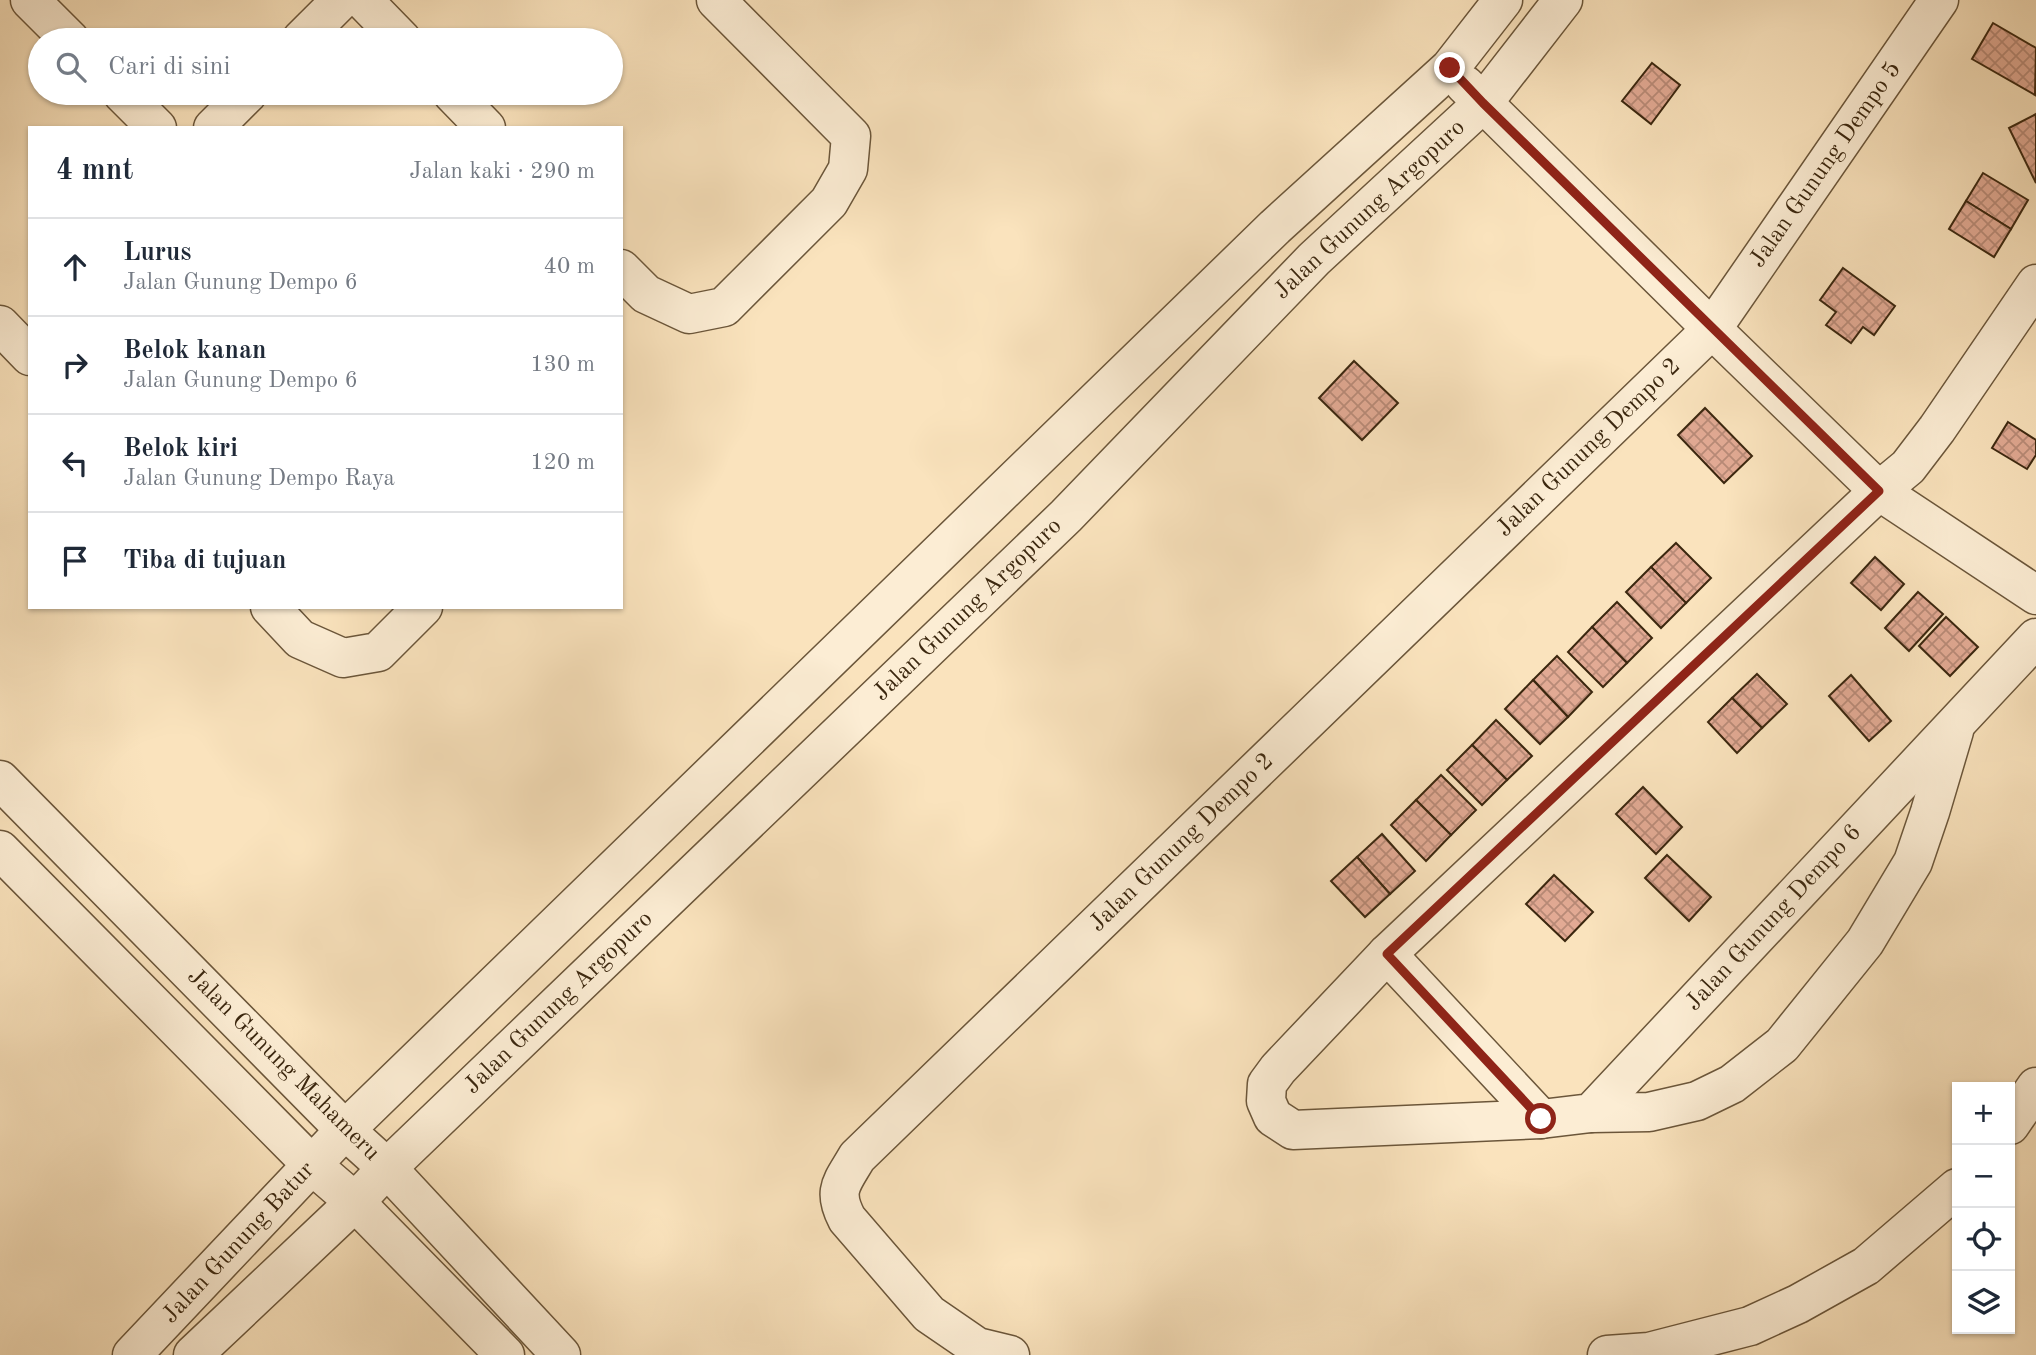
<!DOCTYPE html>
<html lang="id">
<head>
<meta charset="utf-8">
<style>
  :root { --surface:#fff; --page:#f2f2f3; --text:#1f2937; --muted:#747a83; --line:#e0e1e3 }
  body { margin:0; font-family:"Old Standard TT",serif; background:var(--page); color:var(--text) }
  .controls { position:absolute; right:21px; bottom:21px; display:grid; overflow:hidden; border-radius:0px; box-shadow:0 2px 5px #0004 }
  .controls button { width:63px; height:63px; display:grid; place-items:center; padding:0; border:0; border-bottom:2px solid var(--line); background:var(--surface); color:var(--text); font:35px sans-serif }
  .stop { position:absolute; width:21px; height:21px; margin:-16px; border:5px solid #8f2418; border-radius:50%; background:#fff }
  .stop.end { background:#8f2418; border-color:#fff; box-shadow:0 2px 7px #0008 }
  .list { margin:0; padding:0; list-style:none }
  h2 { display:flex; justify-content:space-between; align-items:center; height:91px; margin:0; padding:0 28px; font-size:30px }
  h2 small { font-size:23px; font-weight:400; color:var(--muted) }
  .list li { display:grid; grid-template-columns:46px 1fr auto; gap:21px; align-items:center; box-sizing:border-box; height:98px; padding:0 28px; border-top:2px solid var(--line) }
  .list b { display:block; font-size:26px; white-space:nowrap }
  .list p { margin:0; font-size:23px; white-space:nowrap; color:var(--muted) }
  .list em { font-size:23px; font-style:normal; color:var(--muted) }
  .icon { flex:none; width:38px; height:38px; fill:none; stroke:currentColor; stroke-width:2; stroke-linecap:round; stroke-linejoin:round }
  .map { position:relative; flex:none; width:2036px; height:1355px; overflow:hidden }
  .search { position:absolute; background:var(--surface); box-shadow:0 2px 5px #0004; left:28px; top:28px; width:595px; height:77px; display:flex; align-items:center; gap:18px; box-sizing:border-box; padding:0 24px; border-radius:38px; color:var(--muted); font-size:26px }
  .panel { position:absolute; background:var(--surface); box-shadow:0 2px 5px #0004; left:28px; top:126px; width:595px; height:483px; border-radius:0px }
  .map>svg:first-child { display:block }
  .building { fill:url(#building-cross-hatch); stroke:#3b270f; stroke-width:2 }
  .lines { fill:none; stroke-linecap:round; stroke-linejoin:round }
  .minor-casing { stroke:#6b563a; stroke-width:41 }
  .minor { stroke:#fcedd4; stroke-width:38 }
  .route { stroke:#8f2418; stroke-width:9 }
  .labels { text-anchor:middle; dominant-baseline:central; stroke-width:5; stroke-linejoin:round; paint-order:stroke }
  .street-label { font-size:24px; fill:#3b270f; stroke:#fcedd4 }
</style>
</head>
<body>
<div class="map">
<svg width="2036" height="1355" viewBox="0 0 2036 1355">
  <defs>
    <pattern id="building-cross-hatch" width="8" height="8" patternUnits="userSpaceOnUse" patternTransform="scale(1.75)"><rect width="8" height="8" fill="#e2aa94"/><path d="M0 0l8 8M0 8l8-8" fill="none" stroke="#b88a77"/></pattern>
  </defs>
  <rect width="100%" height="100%" fill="#fae3bd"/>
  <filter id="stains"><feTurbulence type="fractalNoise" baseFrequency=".00286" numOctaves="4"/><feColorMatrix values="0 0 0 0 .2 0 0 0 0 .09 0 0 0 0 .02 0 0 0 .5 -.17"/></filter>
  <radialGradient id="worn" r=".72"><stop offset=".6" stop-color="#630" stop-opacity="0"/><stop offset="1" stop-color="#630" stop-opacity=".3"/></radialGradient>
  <!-- building -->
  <g class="building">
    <polygon points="1993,23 2036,48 2035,95 1972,59"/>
    <polygon points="1652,63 1680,85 1651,124 1622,101"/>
    <polygon points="2036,114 2036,183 2009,128"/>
    <polygon points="1983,173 2028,200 2011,229 1966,201"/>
    <polygon points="1966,201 2011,229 1994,257 1949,229"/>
    <polygon points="1843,268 1895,306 1874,335 1863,327 1851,343 1826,325 1836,312 1820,300"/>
    <polygon points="1354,361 1398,403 1362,440 1319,398"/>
    <polygon points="1705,408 1752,456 1724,483 1678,435"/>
    <polygon points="2008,422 2036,440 2036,455 2027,469 1992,448"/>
    <polygon points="1676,543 1711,578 1686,603 1651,567"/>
    <polygon points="1875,557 1904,584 1881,610 1851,583"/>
    <polygon points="1651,567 1686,603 1661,628 1626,592"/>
    <polygon points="1918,592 1943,614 1909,651 1885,628"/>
    <polygon points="1617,602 1652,638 1627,663 1592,627"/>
    <polygon points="1946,617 1978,647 1950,676 1919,646"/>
    <polygon points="1592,627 1627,663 1603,687 1568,652"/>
    <polygon points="1557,656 1592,692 1568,717 1533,680"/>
    <polygon points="1757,674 1787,704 1762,728 1732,698"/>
    <polygon points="1851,675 1891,721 1869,741 1829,696"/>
    <polygon points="1533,680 1568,717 1540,744 1505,709"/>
    <polygon points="1732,698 1762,728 1737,753 1708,722"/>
    <polygon points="1496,720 1532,756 1507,780 1472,745"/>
    <polygon points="1472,745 1507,780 1482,805 1447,770"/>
    <polygon points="1441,775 1476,810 1451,835 1416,800"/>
    <polygon points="1643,787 1682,827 1656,854 1616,814"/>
    <polygon points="1416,800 1451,835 1426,861 1391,825"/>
    <polygon points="1382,834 1415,871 1390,894 1357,857"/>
    <polygon points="1667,855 1711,897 1689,921 1645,878"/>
    <polygon points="1357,857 1390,894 1365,917 1331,881"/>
    <polygon points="1554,875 1593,912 1565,941 1526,904"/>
  </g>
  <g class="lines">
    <!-- minor casing -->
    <g class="minor-casing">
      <g id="minor">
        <polyline points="30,0 70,40"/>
        <polyline points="363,0 402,40"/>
        <polyline points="301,40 341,0"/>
        <polyline points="1465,85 1712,329 1879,491 2036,595"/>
        <polyline points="122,93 157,128"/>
        <polyline points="452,93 486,128"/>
        <polyline points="213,128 248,93"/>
        <polyline points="621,269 646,294 689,314 724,307 829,202 848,169 851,136 716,0"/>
        <polyline points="2036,284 1937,429 1908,467 1879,491 1387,954 1278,1069 1267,1084 1266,1101 1273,1117 1293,1130 1541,1119 1591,1113 2036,638"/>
        <polyline points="0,325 30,356"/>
        <polyline points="270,607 300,639 343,658 378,652 423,607"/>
        <polyline points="0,780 345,1130 387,1168 561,1355"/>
        <polyline points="0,850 312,1165 355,1202 505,1355"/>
        <polyline points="1387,954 1541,1119"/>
        <polyline points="1591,1113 1649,1112 1697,1101 1732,1084 1782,1045 1865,942 1913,862 1930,812 1954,731"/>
        <polyline points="2010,1125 2036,1087"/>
        <polyline points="132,1355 345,1130 1275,227 1450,68 1503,0"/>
        <polyline points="193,1355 355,1202 387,1168 1066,516 1314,259 1483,103 1563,0"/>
        <path d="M 1010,1355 L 977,1347 L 929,1314 L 847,1219 C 832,1190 842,1183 857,1157 L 1712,329 L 1939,0"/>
        <polyline points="1607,1355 1649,1352 1750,1326 1798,1304 1866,1266 1957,1188"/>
      </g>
    </g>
    <!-- minor -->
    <use href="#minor" class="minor"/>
  </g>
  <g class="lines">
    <!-- route -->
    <polyline class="route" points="1450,68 1483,103 1879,491 1387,954 1541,1119"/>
  </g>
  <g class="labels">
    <!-- street labels -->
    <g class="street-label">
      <text transform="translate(1826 165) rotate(-55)">Jalan Gunung Dempo 5</text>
      <text transform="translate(1370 210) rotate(-43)">Jalan Gunung Argopuro</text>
      <text transform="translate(1589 448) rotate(-44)">Jalan Gunung Dempo 2</text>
      <text transform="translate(968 610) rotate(-44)">Jalan Gunung Argopuro</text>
      <text transform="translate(1182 843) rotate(-44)">Jalan Gunung Dempo 2</text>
      <text transform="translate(1774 918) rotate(-47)">Jalan Gunung Dempo 6</text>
      <text transform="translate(559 1003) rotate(-44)">Jalan Gunung Argopuro</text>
      <text transform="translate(283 1065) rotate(45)">Jalan Gunung Mahameru</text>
      <text transform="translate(239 1243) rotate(-47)">Jalan Gunung Batur</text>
    </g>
  </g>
  <rect width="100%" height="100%" filter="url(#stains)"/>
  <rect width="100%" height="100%" fill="url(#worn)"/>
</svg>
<div class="controls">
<button>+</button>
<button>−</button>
<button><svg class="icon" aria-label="locate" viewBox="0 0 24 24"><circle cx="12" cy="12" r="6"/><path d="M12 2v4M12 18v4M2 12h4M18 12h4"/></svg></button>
<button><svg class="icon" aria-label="layers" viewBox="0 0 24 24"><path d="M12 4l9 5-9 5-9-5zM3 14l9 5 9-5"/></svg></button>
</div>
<div class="stop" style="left:1541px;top:1119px"></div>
<div class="stop end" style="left:1450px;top:68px"></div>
<div class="search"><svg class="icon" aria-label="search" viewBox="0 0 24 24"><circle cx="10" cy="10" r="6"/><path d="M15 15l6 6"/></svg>Cari di sini</div>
<section class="panel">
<h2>4 mnt<small>Jalan kaki · 290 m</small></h2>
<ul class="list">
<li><svg class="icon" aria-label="ahead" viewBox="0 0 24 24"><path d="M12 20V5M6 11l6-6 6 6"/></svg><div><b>Lurus</b><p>Jalan Gunung Dempo 6</p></div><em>40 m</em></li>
<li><svg class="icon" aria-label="right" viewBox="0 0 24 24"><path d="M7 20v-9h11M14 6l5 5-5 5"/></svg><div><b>Belok kanan</b><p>Jalan Gunung Dempo 6</p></div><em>130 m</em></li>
<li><svg class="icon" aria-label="left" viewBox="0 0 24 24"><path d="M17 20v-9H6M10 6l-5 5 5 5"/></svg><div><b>Belok kiri</b><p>Jalan Gunung Dempo Raya</p></div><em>120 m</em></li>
<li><svg class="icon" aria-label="arrive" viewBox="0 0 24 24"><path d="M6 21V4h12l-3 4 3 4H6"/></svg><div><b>Tiba di tujuan</b></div></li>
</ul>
</section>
</div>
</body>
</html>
